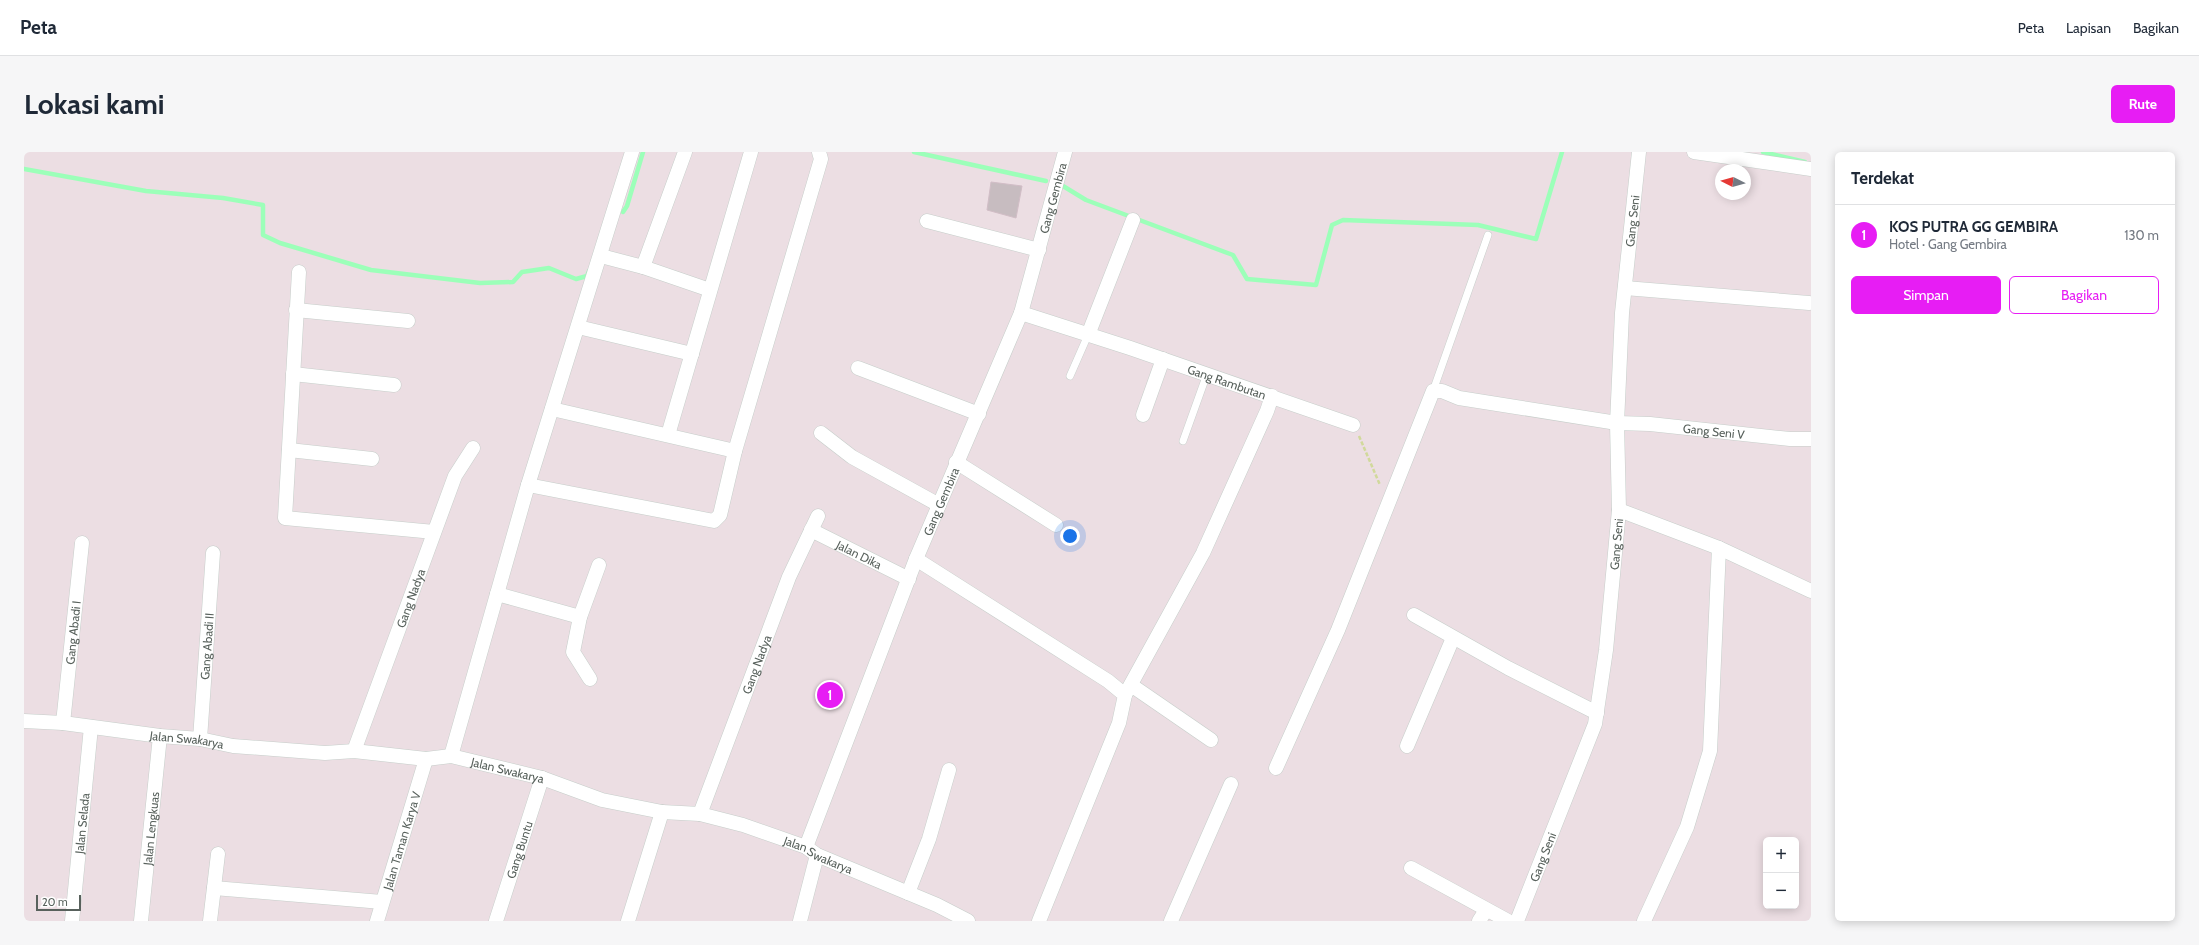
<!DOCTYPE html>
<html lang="id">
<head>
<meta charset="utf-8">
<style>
  :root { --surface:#fff; --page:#f6f6f7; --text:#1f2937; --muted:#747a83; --line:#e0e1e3; --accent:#e71df4 }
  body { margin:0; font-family:Cabin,sans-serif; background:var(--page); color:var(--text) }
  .controls { position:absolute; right:12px; bottom:12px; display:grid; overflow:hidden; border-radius:6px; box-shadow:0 2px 10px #0003 }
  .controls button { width:36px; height:36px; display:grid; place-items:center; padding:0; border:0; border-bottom:1px solid var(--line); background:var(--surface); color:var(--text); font:20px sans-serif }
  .compass { position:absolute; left:1691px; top:12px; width:36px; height:36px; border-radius:50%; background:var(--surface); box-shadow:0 2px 10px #0003; rotate:276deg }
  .scale { position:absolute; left:12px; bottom:10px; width:45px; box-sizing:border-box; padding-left:4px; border:2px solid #58615c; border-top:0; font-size:11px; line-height:14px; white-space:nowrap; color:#58615c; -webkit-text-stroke:3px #fff; paint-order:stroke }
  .you { position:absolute; left:1046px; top:384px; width:14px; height:14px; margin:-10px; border:3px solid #fff; border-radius:50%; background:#1a73e8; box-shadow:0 0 0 6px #1a73e833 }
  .badge { display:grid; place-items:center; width:26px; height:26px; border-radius:50%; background:var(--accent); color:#fff; font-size:13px; font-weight:700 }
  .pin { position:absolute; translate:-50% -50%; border:2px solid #fff; box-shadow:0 1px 4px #0006 }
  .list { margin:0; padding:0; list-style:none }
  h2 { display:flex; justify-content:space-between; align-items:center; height:52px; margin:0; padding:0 16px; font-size:17px }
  h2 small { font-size:13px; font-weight:400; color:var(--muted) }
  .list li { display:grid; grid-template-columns:26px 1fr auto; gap:12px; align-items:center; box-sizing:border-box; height:60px; padding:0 16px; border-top:1px solid var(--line) }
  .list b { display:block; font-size:15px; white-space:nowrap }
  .list p { margin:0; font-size:13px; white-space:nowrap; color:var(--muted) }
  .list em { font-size:13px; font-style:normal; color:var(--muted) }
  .actions { display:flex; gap:8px; padding:12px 16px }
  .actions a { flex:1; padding:9px 0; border:1px solid var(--accent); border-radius:6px; text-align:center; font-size:14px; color:var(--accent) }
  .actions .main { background:var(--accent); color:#fff }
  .map { position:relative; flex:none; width:1787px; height:769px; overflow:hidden; border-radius:6px }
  header { display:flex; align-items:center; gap:24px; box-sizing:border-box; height:56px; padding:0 20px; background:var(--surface); border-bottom:1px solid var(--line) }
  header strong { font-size:19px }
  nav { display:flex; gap:22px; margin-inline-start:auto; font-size:14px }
  .intro { display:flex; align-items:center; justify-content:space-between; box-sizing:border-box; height:96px; padding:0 24px }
  h1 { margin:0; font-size:28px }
  .button { padding:10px 18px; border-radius:6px; background:var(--accent); color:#fff; font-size:14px; font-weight:700 }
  main { display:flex; gap:24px; padding:0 24px }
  aside { flex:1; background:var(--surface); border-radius:6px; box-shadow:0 2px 10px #0003 }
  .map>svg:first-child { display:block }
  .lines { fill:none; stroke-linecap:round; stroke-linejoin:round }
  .stream { stroke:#9cffb9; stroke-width:4.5 }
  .building { fill:#c7bcc0; stroke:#d1bdc6 }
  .lane-casing { stroke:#c6ceca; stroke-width:8 }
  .street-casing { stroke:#c6ceca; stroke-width:15 }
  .path { stroke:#d1d99b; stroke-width:2.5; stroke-dasharray:4 2; stroke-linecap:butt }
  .lane { stroke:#fff; stroke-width:7 }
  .street { stroke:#fff; stroke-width:14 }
  .labels { text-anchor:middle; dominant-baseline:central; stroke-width:3; stroke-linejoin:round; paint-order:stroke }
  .street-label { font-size:12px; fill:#58615c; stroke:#fff }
</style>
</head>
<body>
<header>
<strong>Peta</strong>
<nav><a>Peta</a><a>Lapisan</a><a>Bagikan</a></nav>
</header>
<div class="intro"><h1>Lokasi kami</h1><a class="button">Rute</a></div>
<main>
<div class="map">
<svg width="1787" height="769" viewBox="0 0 1787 769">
  <rect width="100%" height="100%" fill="#ecdee3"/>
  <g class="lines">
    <!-- stream -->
    <g class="stream">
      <polyline points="890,0 1022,29"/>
      <polyline points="1739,0 1781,10"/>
      <polyline points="0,17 122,39 199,46 239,53 239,83 256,91 347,118 456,131 489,130 498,120 525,116 552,127 563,124 565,119"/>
      <polyline points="1039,34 1062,48 1209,103 1223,127 1292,133 1308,73 1319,68 1454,73 1512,87 1538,0"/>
      <polyline points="599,60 603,54 619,0"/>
    </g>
  </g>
  <!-- building -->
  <polygon class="building" points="967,30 998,34 992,66 963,58"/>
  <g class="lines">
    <!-- lane casing -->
    <g class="lane-casing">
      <g id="lane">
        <polyline points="1046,224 1064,183"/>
        <polyline points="1409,239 1464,83"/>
        <polyline points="1159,289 1183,222"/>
      </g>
    </g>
    <!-- street casing -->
    <g class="street-casing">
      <g id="street">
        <polyline points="1670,0 1787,17"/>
        <polyline points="903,69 1015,98"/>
        <polyline points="577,104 619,115 661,0"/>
        <polyline points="619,115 686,138"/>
        <polyline points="275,120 261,366 410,380"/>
        <polyline points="1601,136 1785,151"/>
        <polyline points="272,158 384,169"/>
        <path id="s1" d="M 997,161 L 1106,196 L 1329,273"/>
        <polyline points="554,175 668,202"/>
        <polyline points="1064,183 1109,68"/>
        <polyline points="834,216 955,262"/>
        <polyline points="269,222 370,233"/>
        <polyline points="528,257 711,299"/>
        <polyline points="1119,263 1139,207"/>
        <polyline points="797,281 828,305 915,353"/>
        <polyline points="644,283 727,0"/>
        <polyline points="265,298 348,307"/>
        <polyline points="932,310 1032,373"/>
        <polyline points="504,333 690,369 696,363 711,299 797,7 795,0"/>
        <polyline points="1595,358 1695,396 1787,439"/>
        <path id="s2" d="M 787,378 L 885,427"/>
        <polyline points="892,407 1084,529 1101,543 1095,571 1015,769"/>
        <polyline points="473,442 556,465"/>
        <polyline points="1390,463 1484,516 1573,561"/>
        <polyline points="566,527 549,500 556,465 575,413"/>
        <polyline points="1107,533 1187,588"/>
        <polyline points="1101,543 1179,401 1243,259 1248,244"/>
        <path id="s3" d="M 0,569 L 39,571 L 136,584 L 176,587 L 209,594 L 301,601 L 330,599 L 402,607 L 427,604 L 518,626 L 578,648 L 638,660 L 676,662 L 719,673 L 782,695 L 793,703 L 913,753 L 944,769"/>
        <path id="s4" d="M 39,571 L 58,391"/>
        <path id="s5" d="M 176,587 L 189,401"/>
        <polyline points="1383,594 1429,486"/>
        <path id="s6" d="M 330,599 L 431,324 L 449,296"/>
        <polyline points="427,604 504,333 608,0"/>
        <path id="s7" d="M 1252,616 L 1314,478 L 1409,239 L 1418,239 L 1435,246 L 1593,271 L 1626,272 L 1766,287 L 1787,287"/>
        <path id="s8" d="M 676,662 L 765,425 L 794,364"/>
        <path id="s9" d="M 782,695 L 892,407 L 997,161 L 1041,0"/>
        <polyline points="1387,716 1484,769"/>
        <polyline points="190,736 358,750"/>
        <polyline points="884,741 905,687 925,618"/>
        <path id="s10" d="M 48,769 L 67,575"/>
        <path id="s11" d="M 117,769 L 136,584"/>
        <polyline points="186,769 194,702"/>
        <path id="s12" d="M 353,769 L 402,607"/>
        <path id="s13" d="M 472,769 L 518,626"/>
        <polyline points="604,769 638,660"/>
        <polyline points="776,769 793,703"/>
        <polyline points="1147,769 1207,632"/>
        <polyline points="1455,769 1462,758"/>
        <path id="s14" d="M 1493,769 L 1571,572 L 1582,498 L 1595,358 L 1593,271 L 1598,161 L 1615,0"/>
        <polyline points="1620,769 1663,675 1686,599 1695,396"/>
      </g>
    </g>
    <!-- path -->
    <polyline class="path" points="1335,284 1356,333"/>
    <!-- lane -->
    <use href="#lane" class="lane"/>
    <!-- street -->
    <use href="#street" class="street"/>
  </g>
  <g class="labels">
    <!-- street labels -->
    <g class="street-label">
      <text stroke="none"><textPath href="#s9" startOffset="695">Gang Gembira</textPath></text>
      <text stroke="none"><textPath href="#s14" startOffset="717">Gang Seni</textPath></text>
      <text stroke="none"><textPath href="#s1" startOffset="217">Gang Rambutan</textPath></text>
      <text stroke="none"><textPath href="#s7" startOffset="693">Gang Seni V</textPath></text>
      <text stroke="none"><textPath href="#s9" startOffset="371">Gang Gembira</textPath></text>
      <text stroke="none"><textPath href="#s14" startOffset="393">Gang Seni</textPath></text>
      <text stroke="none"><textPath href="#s2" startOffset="54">Jalan Dika</textPath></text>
      <text stroke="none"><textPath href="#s6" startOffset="163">Gang Nadya</textPath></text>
      <text stroke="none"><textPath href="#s4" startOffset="91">Gang Abadi I</textPath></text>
      <text stroke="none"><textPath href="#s5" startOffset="93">Gang Abadi II</textPath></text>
      <text stroke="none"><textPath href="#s8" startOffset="160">Gang Nadya</textPath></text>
      <text stroke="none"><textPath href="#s3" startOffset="164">Jalan Swakarya</textPath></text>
      <text stroke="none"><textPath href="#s3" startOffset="488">Jalan Swakarya</textPath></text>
      <text stroke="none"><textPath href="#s10" startOffset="98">Jalan Selada</textPath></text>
      <text stroke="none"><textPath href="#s11" startOffset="93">Jalan Lengkuas</textPath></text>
      <text stroke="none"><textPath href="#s12" startOffset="84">Jalan Taman Karya V</textPath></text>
      <text stroke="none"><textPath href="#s13" startOffset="75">Gang Buntu</textPath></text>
      <text stroke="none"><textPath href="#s3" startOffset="812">Jalan Swakarya</textPath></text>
      <text stroke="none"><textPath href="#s14" startOffset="69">Gang Seni</textPath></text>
    </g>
  </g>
</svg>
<div class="controls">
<button>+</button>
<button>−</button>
</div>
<svg class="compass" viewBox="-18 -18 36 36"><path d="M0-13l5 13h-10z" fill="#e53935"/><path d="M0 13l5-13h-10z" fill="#747a83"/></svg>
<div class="scale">20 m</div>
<div class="you"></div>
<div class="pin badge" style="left:806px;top:543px">1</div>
</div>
<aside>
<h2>Terdekat<small></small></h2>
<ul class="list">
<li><span class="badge">1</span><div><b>KOS PUTRA GG GEMBIRA</b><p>Hotel · Gang Gembira</p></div><em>130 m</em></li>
</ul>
<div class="actions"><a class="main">Simpan</a><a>Bagikan</a></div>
</aside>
</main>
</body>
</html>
